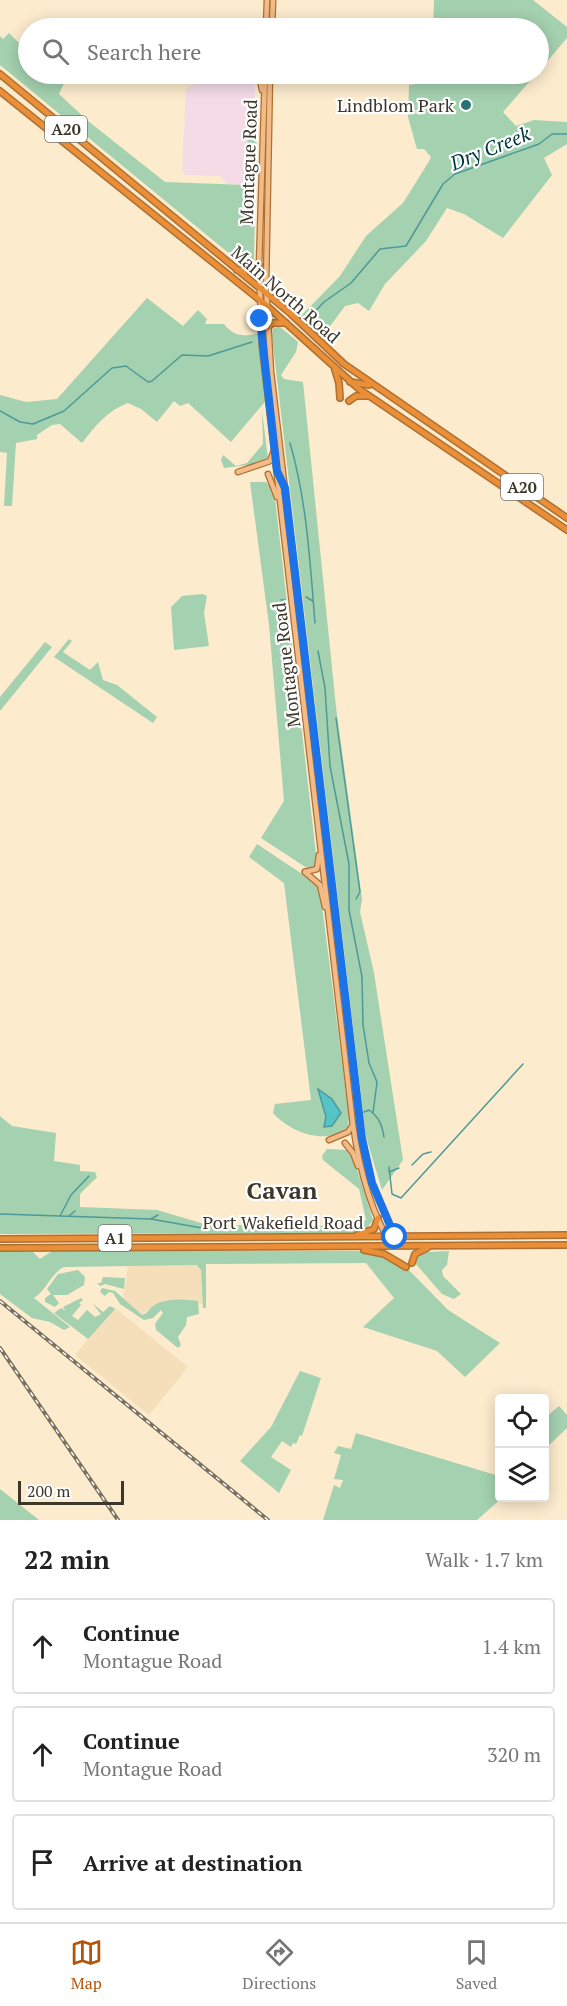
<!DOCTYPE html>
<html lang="en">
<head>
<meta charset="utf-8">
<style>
  :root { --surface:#fff; --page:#f2f2f2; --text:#222; --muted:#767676; --line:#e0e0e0; --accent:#b45309 }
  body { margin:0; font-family:"PT Serif",serif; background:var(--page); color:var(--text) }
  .controls { position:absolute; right:18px; bottom:18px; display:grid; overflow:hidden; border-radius:6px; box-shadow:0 3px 15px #0003 }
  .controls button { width:54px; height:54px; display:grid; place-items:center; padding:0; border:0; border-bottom:2px solid var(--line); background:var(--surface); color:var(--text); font:30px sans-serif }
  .scale { position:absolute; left:18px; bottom:15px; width:106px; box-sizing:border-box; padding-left:6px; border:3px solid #3d372b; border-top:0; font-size:16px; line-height:21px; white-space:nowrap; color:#3d372b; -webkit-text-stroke:4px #fff; paint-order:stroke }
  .stop { position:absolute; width:18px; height:18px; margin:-14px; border:4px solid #1a73e8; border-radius:50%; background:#fff }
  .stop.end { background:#1a73e8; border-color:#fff; box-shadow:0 2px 6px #0008 }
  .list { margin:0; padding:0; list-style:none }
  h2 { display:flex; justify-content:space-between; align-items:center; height:78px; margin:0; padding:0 24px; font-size:26px }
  h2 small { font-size:20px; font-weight:400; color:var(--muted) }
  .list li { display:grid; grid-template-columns:39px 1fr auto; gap:18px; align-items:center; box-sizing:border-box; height:96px; margin:0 12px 12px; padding:0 12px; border:2px solid var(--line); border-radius:6px }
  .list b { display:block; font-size:22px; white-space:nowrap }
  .list p { margin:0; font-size:20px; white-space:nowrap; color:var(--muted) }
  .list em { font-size:20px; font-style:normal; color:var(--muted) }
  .icon { flex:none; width:33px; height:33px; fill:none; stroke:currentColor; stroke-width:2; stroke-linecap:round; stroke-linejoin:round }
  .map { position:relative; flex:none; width:567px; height:1520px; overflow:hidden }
  .search { position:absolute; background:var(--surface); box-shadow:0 3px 15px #0003; left:18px; right:18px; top:18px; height:66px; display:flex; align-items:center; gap:15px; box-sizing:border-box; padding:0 21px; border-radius:33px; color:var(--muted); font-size:22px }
  .sheet { height:402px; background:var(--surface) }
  nav { display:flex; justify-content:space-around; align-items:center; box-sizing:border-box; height:84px; border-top:2px solid var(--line); background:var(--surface); font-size:16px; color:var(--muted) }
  nav a { display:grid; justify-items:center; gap:3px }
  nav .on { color:var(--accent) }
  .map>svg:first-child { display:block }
  .commercial { fill:#f4dbe5 }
  .built { fill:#f4dfba }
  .green { fill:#a4d1af }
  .water { fill:#54c4c8; stroke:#4d9a99; stroke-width:1.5 }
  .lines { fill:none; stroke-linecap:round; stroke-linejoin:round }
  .stream { stroke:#4d9a99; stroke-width:1.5 }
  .major-casing { stroke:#ad7033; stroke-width:7 }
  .highway-casing { stroke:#ad7033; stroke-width:8 }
  .major { stroke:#f2bb87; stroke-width:4.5 }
  .highway { stroke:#ea8e37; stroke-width:5 }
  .rail-casing { stroke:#7a705e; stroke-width:4 }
  .rail { stroke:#fff; stroke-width:1.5; stroke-dasharray:4.5; stroke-linecap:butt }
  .route { stroke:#1a73e8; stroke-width:8 }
  .poi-dot { fill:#287275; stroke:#fff; stroke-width:2 }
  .labels { text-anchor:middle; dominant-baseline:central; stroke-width:4.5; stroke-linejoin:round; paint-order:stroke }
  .shield { fill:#fff; stroke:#77736b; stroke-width:1.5 }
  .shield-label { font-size:16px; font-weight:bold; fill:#3d372b }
  .poi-label { font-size:18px; fill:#3d372b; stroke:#fff; text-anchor:end }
  .street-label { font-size:18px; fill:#3d372b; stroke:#fff }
  .water-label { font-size:20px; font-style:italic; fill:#00383a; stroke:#fff }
  .district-label { font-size:24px; font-weight:bold; fill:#3d372b; stroke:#fff }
</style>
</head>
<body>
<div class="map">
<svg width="567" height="1520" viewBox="0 0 567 1520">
  <rect width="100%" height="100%" fill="#fcebcd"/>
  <!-- commercial -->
  <polygon class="commercial" points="202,76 247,78 255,83 255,106 249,106 246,185 227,184 220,176 185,175 182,171 186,89 196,84"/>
  <!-- built -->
  <g class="built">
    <polygon points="197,1265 201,1270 203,1305 190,1299 169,1301 154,1305 142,1315 123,1299 128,1266"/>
    <polygon points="114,1307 188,1367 149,1415 75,1355"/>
  </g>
  <!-- green -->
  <g class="green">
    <polygon points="434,0 533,0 567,27 567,38 539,71 538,28 433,28"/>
    <polygon points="9,33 28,52 28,74 55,74 65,81 59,94 88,121 165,182 246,185 249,106 257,106 254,263 250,267 242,264 0,65 0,36 3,39"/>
    <polygon points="432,74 536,74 503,112 516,126 534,120 567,122 567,144 544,158 552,175 503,238 464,214 447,208 426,241 385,284 369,311 358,303 345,306 319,341 297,320 340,276 366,236 403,203 428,163 431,157 424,149 417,149 408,117 409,85 431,82"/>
    <path d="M 147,298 L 183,326 L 198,310 L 207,319 L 205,324 L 224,324 C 235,338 244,336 261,333 L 268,398 L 231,442 L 188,403 L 180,406 L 174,401 L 157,422 L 141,409 L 128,403 C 107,411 96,425 82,443 L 60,424 L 52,425 L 37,435 L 37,439 L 16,443 L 12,506 L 4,506 L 7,453 L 0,452 L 0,395 L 26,402 L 57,399 Z"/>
    <polygon points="279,326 298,342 296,352 281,375 284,379 303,382 336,707 362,899 360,912 374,973 403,1160 382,1190 366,1137 363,1112 272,336 273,329"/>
    <polygon points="262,411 268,459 257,464 224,468 221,460 223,455 236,466 247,463 263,444"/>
    <polygon points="250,482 266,482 274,490 316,854 315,867 310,870 261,838 284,801 269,625"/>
    <polygon points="203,594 207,596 204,613 209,646 174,650 171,607 182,596"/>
    <polygon points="69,639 72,641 63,652 90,670 98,662 103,680 117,685 157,717 153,723 54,657"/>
    <polygon points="45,642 52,647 0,711 0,697"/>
    <path d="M 257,844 L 317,884 L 320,890 L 349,1117 L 348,1128 C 325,1146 290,1132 273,1113 L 275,1104 L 311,1100 L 284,883 L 249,857 Z"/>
    <polygon points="0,1116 12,1126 56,1133 54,1161 80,1165 80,1171 95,1172 97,1177 80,1194 80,1207 157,1210 208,1225 355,1226 366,1220 359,1189 323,1160 322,1156 327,1149 347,1150 355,1163 373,1220 367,1228 353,1233 0,1234"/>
    <path d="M 0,1251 L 33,1252 L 40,1259 L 52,1251 L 370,1251 L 406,1267 L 448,1310 L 500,1343 L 465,1377 L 437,1351 L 363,1327 L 394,1298 L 366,1263 L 206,1264 L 206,1308 L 203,1308 L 201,1270 L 197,1265 L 64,1267 C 50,1274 47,1290 34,1298 L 70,1327 L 64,1330 L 50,1322 L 32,1318 L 0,1294 Z"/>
    <polygon points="449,1251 447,1265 442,1270 443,1276 461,1294 454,1299 442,1294 416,1264 418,1256 427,1252"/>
    <polygon points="78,1270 85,1277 84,1285 67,1295 53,1295 59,1303 55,1307 45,1302 45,1298 51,1294 47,1289 58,1274"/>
    <polygon points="103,1277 125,1278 124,1289 105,1284 100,1286 97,1283 101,1283"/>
    <path d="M 102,1288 L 115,1291 L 142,1315 C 149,1313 148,1309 153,1306 C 165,1298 185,1299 198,1301 L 199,1314 L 187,1317 L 186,1325 L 178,1337 L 181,1345 L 178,1348 L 156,1330 L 155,1324 L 163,1313 L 161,1310 L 153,1318 L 144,1320 L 120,1304 L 113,1293 L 109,1292 L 105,1296 L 100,1292 Z"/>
    <polygon points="81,1298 83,1300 79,1303 81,1305 72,1316 78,1320 87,1310 95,1317 101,1314 92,1303 103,1312 110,1306 115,1309 88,1339 54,1313 61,1308 66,1311 63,1307"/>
    <polygon points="300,1371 321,1378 302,1436 300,1435 296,1444 293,1443 291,1447 282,1441 271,1457 291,1470 279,1493 240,1461 271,1427"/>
    <polygon points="559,1406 567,1415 567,1428 545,1449 545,1418"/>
    <polygon points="356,1433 499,1476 500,1498 502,1498 477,1520 323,1520 334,1485 340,1488 343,1480 334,1479 341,1455 334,1453 338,1446 351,1449"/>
    <polygon points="0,1489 39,1520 0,1520"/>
  </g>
  <!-- water -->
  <polygon class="water" points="318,1089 332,1099 341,1113 332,1126 324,1127 326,1117"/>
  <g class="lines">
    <!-- stream -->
    <g class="stream">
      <polyline points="307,320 324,302 351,283 380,249 406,246 443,184 455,174 539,144 552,134 567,134"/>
      <polyline points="0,411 20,422 33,424 64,411 112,368 126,366 148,382 152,381 182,355 208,356 252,342"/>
      <path d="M 290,443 C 307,502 310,562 315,623"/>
      <polyline points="306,597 313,601"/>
      <polyline points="281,600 285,600"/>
      <polyline points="318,651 325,688 330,766 349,864 349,910 362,977 363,1025 369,1063 377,1082 373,1113"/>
      <polyline points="336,718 360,892 356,899"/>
      <path d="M 364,1112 L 369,1110 C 379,1117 382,1125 384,1137"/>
      <polyline points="412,1165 423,1154 431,1152"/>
      <polyline points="389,1167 392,1194 401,1198 523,1064"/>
      <polyline points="389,1172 399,1168"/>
      <polyline points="0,1214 151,1219 202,1228"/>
      <polyline points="60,1216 71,1195 89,1176"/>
      <polyline points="69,1216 75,1211"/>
      <polyline points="151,1219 158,1215"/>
    </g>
    <!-- major casing -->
    <g class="major-casing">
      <g id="major">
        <polyline points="266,28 267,0"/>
        <polyline points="272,28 273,0"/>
        <polyline points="254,74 260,80 262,90"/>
        <path d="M 265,74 L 259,264 L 262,347 L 353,1125 C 359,1166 370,1211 392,1246"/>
        <polyline points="270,74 266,286 271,372 362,1139 372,1183 395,1237"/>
        <polyline points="238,472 270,461 273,453"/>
        <polyline points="268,474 277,497"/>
        <polyline points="305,872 320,885 325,907"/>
        <polyline points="305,872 317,869 319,855"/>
        <polyline points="329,1140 348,1132 353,1125"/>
        <polyline points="345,1143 353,1153 358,1166"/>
      </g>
    </g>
    <!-- highway casing -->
    <g class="highway-casing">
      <g id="highway">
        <polyline points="0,74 290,313 344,364 567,518"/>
        <polyline points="0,91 266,305 359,389 567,530"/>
        <polyline points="237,270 251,271 259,265"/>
        <polyline points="267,328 273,323 286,323"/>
        <polyline points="335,370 339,383 340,398"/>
        <polyline points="350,382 369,385"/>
        <polyline points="349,401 356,396 368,396"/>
        <polyline points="357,1235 374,1229 378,1218"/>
        <polyline points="0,1239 567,1235"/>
        <polyline points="0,1248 567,1245"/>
        <polyline points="364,1250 384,1254 406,1267"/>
        <polyline points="412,1263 415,1254 427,1248"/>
      </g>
    </g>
    <!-- major -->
    <use href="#major" class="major"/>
    <!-- highway -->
    <use href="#highway" class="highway"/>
    <!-- rail casing -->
    <g class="rail-casing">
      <g id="rail">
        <polyline points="0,1301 268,1520"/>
        <polyline points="0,1348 118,1520"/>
      </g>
    </g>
    <!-- rail -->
    <use href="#rail" class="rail"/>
  </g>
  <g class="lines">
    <!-- route -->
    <polyline class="route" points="260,319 277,471 285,488 362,1139 372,1183 395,1237"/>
  </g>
  <!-- markers -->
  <circle class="poi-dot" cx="466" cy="105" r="6"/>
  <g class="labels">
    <!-- shield labels -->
    <g class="shield">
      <rect x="45" y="116" width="42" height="26" rx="4.5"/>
      <rect x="501" y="474" width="42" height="26" rx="4.5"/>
      <rect x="98.5" y="1225" width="33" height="26" rx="4.5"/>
    </g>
    <g class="shield-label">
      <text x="66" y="129">A20</text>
      <text x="522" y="487">A20</text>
      <text x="115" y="1238">A1</text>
    </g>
    <!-- poi labels -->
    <g class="poi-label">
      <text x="454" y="105">Lindblom Park</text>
    </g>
    <!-- street labels -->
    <g class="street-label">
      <text transform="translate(248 162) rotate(-88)">Montague Road</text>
      <text transform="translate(286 294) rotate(41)">Main North Road</text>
      <text transform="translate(286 665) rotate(-97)">Montague Road</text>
      <text x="283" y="1222">Port Wakefield Road</text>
    </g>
    <!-- water labels -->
    <g class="water-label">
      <text transform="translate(490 148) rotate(-22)">Dry Creek</text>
    </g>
    <!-- district labels -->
    <g class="district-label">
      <text x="282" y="1190">Cavan</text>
    </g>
  </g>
</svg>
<div class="controls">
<button><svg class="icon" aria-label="locate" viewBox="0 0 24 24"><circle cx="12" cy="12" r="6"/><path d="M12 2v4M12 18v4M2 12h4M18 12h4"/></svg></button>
<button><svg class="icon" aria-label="layers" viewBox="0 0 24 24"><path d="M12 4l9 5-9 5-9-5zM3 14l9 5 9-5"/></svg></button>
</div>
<div class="scale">200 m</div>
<div class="stop" style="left:395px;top:1237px"></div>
<div class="stop end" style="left:260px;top:319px"></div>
<div class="search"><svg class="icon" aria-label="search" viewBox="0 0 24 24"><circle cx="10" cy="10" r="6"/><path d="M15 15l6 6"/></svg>Search here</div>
</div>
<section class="sheet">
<h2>22 min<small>Walk · 1.7 km</small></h2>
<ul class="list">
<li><svg class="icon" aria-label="ahead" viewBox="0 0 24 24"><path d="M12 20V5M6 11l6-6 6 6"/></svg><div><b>Continue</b><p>Montague Road</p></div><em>1.4 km</em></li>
<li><svg class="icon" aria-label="ahead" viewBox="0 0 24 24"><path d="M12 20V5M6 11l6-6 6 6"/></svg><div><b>Continue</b><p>Montague Road</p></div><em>320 m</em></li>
<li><svg class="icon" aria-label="arrive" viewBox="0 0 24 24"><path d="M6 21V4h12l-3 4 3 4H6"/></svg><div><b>Arrive at destination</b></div></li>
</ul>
</section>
<nav>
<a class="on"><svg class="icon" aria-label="map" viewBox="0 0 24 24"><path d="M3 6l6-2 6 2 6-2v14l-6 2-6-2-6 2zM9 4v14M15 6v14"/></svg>Map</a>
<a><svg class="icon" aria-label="directions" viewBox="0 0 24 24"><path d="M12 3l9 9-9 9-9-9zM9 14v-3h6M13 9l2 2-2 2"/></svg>Directions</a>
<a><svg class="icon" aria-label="saved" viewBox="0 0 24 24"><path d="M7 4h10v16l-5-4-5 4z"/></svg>Saved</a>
</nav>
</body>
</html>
